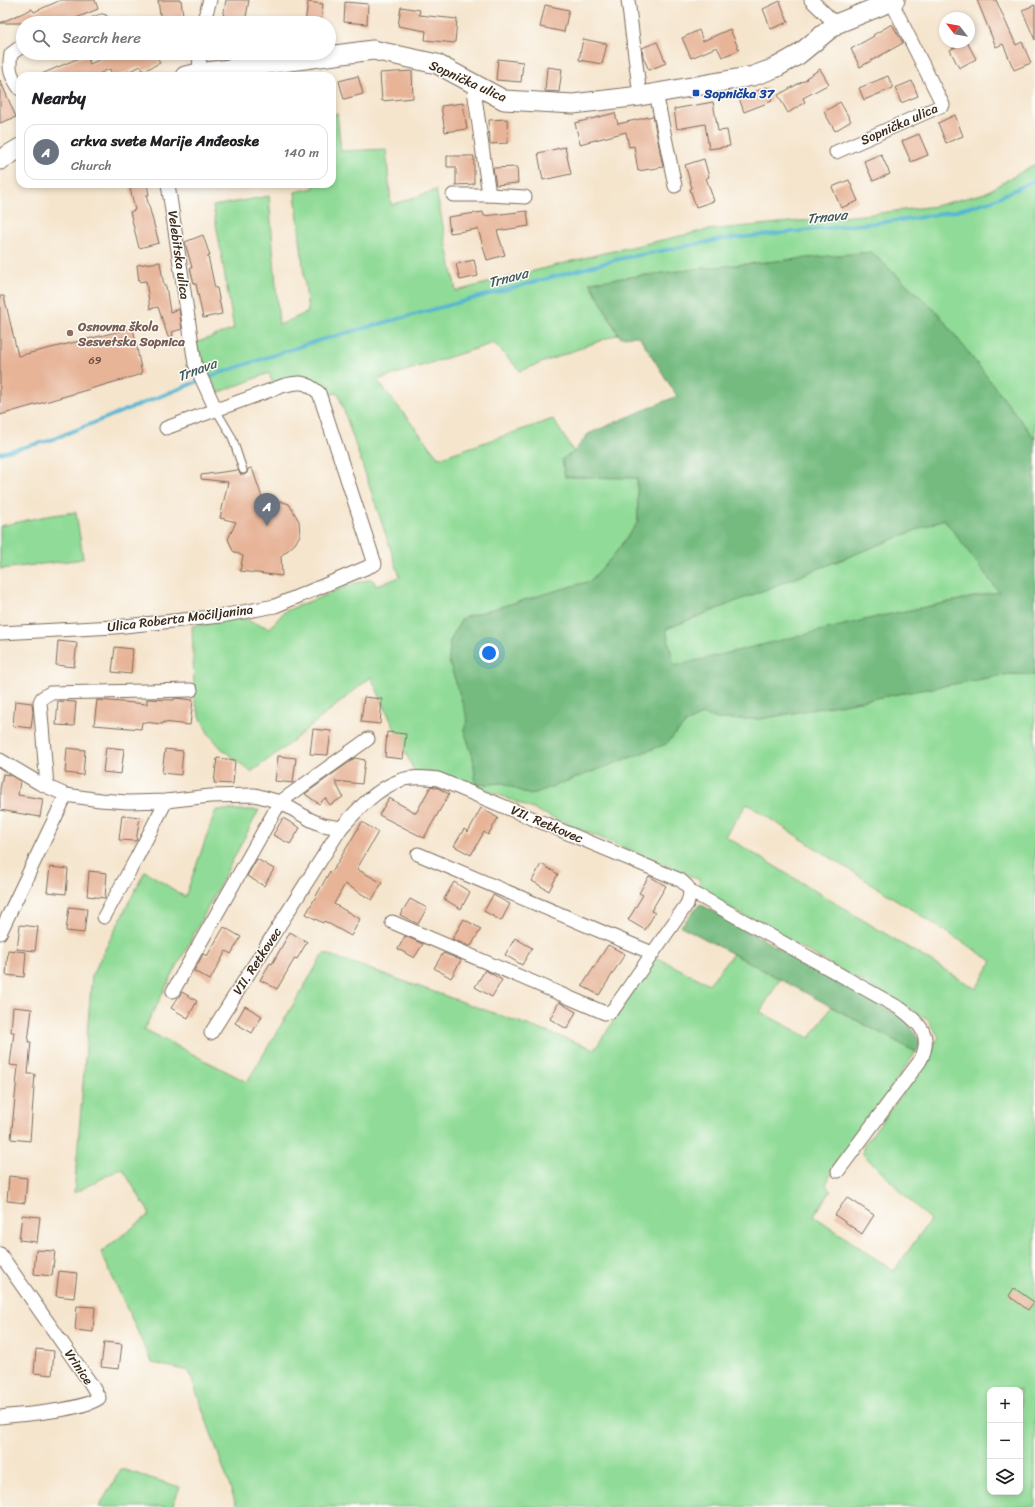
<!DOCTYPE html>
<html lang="en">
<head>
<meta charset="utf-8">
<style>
  :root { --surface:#fff; --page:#f6f6f6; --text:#202124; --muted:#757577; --line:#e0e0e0; --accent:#c8321e }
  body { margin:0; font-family:Sriracha,sans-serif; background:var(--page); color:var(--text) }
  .controls { position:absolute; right:12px; bottom:12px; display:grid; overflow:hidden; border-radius:8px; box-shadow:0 2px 6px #0003 }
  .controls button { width:36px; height:36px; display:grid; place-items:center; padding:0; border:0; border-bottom:1px solid var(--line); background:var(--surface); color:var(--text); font:20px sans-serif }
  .compass { position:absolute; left:939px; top:12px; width:36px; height:36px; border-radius:50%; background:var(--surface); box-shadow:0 2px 6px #0003; rotate:301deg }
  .you { position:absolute; left:489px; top:653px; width:14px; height:14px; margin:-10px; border:3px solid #fff; border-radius:50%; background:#1a73e8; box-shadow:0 0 0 6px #1a73e833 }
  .badge { display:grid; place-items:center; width:26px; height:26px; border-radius:50%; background:var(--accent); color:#fff; font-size:13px; font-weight:700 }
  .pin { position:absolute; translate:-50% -33px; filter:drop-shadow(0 1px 2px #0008) }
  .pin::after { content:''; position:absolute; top:21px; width:14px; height:12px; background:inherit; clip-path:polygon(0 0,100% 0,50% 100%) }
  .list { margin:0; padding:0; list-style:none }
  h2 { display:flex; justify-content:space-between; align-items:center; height:52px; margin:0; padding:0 16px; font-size:17px }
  h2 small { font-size:13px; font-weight:400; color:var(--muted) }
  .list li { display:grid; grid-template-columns:26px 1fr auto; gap:12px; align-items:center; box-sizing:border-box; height:56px; margin:0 8px 8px; padding:0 8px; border:1px solid var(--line); border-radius:12px }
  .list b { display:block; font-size:15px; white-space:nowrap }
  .list p { margin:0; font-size:13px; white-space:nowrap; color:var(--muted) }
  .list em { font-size:13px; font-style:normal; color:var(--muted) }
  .icon { flex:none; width:22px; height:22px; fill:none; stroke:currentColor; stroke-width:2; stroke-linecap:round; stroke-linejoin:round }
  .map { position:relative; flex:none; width:1035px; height:1507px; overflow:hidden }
  .search { position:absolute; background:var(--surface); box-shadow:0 2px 6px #0003; left:16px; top:16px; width:320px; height:44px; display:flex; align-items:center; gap:10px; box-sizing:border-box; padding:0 14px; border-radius:22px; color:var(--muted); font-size:15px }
  .panel { position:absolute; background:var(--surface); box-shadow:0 2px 6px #0003; left:16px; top:72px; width:320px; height:116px; border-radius:12px }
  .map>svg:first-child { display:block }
  .green { fill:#90db97; stroke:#66825a; fill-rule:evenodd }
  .forest { fill:#74bb80; stroke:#58724f; fill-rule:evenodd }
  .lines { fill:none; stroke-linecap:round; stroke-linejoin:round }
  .stream { stroke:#54b6d2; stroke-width:3.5 }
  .building { fill:#e7b498 }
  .lane-casing { stroke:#7c6b5b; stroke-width:9 }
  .street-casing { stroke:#7c6b5b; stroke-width:15 }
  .secondary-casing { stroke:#7c6b5b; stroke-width:21 }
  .lane { stroke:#fff; stroke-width:7 }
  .street { stroke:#fff; stroke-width:13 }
  .secondary { stroke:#fff; stroke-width:19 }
  .transit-dot { fill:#1a4fb4; stroke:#fdfcf7; stroke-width:1.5 }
  .education-dot { fill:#8d6e63; stroke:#fdfcf7; stroke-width:1.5 }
  .labels { text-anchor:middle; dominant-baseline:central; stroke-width:3; stroke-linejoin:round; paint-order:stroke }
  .number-label { font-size:11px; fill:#664c3c }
  .street-label { font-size:13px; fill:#3b2a1e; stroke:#fdfcf7 }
  .transit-label { font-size:13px; font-weight:bold; fill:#164399; stroke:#fdfcf7; text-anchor:start }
  .education-label { font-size:13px; font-weight:bold; fill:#785e54; stroke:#fdfcf7; text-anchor:start }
  .water-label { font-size:14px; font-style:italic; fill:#445b5d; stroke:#fdfcf7 }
</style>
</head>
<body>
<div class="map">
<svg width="1035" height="1507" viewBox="0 0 1035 1507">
  <rect width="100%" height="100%" fill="#fdfcf7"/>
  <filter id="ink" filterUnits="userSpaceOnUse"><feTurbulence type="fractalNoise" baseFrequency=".025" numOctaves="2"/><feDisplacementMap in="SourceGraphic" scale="8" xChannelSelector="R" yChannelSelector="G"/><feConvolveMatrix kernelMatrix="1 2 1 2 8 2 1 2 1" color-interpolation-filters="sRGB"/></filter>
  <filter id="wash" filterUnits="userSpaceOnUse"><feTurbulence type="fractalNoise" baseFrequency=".012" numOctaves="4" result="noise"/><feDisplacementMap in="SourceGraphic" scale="16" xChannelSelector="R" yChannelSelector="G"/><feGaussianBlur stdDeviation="0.9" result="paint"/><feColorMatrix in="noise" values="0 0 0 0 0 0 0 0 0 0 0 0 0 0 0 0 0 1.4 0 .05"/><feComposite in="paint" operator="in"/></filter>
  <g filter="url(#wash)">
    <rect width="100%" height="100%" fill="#f5e5cd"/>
    <!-- green -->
    <g class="green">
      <path d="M 337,113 L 341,151 L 386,149 L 391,205 L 436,190 L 456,291 L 604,253 L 707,230 L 872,214 L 935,206 L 985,193 L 1035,164 L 1035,439 L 937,312 L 871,252 L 695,269 L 590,282 L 618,334 L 520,371 L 494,343 L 377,380 L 439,458 L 553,419 L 574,452 L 562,459 L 565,477 L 637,478 L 638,522 L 613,556 L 590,581 L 462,618 L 450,641 L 449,661 L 468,720 L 464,730 L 473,757 L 476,785 L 503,783 L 530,795 L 666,744 L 686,723 L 703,714 L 718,719 L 760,719 L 1009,674 L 1035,675 L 1035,1507 L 237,1507 L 189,1371 L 152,1363 L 101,1252 L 150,1214 L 122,1168 L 74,1193 L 92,975 L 145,871 L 185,897 L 216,810 L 259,810 L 144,1029 L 247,1082 L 324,953 L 595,1049 L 656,957 L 709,984 L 733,954 L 780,979 L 760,1012 L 810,1038 L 831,1007 L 916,1052 L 860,1133 L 837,1159 L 826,1185 L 831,1191 L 814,1216 L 894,1271 L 930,1220 L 862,1153 L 864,1145 L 912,1081 L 939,1037 L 926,1018 L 702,892 L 698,887 L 700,880 L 476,785 L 438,773 L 414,771 L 371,677 L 285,747 L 251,772 L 222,749 L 208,733 L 199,714 L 193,695 L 194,684 L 192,626 L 237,619 L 247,619 L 251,622 L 270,628 L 285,611 L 326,595 L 349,585 L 371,579 L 374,581 L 376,586 L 400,577 L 338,393 L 325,395 C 314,368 295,375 273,384 L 269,373 L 218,393 L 195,343 L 234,329 L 213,206 L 269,196 L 279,325 L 308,312 L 295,192 L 314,188 L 313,184 L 332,184 L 332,115 ZM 747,804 L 992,961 L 976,989 L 725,836 ZM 990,1390 L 1020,1390 L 1020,1492 L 990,1492 Z"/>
      <polygon points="76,512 83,558 77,560 0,569 0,526 46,516"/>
      <polygon points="944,519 999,592 881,616 674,667 666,629"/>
      <polygon points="121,1469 180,1487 172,1507 99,1507"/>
    </g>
    <!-- forest -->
    <g class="forest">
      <path d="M 871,252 L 937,312 L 1035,439 L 1035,675 L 1009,674 L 760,719 L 718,719 L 703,714 L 686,723 L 666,744 L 530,795 L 503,783 L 476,785 L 473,757 L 464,730 L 468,720 L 449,661 L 450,641 L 462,618 L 590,581 L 613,556 L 638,522 L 637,478 L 565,477 L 562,459 L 574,452 L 588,434 L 677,396 L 639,336 L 620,337 L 590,282 L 695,269 ZM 944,519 L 999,592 L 881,616 L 674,666 L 666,629 Z"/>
      <polygon points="700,904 906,1019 921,1043 916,1052 681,926"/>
    </g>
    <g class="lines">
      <!-- stream -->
      <polyline class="stream" points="0,453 48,441 214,375 313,342 619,259 718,240 911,219 955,211 993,200 1035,180"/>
    </g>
    <g id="blocks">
      <!-- building -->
      <g class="building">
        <polygon points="61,0 95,0 98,9 64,23 0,23 32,9 34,12"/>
        <polygon points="158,0 181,0 184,23 161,23"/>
        <polygon points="226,0 249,0 245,23 222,23"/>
        <polygon points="977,0 996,0 1016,45 1022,42 1031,63 1014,70 1003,44 996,47"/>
        <polygon points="780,1 788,22 771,29 763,9"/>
        <polygon points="308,2 323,4 321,23 305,23"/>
        <polygon points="345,2 368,4 367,24 344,22"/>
        <polygon points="545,5 569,10 564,32 540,27"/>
        <polygon points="1035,5 1035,40 1022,10"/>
        <polygon points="401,7 420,10 419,15 457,19 455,43 425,40 426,31 398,26"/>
        <polygon points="892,24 903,43 860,67 851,49 874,36 873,35"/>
        <polygon points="730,29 739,50 722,57 717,47 691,58 682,38 699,30 703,41"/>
        <polygon points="583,39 607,44 602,64 579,60"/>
        <polygon points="657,42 666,63 649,70 643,57 642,48"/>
        <polygon points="965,42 967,42 976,59 959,68 950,50"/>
        <polygon points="115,53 156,53 160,63 143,71 141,66 118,76 112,76 110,69 94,76 37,76 86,55 90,64"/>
        <polygon points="498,59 523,62 521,82 496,80"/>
        <polygon points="547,67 562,69 559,92 545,91"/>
        <polygon points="820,69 829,84 803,98 805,102 788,113 778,95 807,79 806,78"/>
        <polygon points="412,71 413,98 382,101 380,73"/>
        <polygon points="358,76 363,94 344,99 339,81"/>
        <polygon points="888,76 893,88 864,100 859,88"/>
        <polygon points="0,80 16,117 0,123"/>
        <polygon points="912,81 918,96 901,103 895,88"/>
        <polygon points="767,87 772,101 744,112 739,98"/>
        <polygon points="713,102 718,131 727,130 730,146 709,149 705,124 677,129 674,109"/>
        <polygon points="840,102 851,121 835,131 824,112"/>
        <polygon points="463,103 467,129 445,132 441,106"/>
        <polygon points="615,113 618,124 653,116 663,167 638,171 634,146 629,147 626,132 580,144 575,123"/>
        <polygon points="955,115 963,136 946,143 938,123"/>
        <polygon points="507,119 508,143 490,144 489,120"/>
        <polygon points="919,134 928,155 911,162 902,141"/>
        <polygon points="565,147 571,174 543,180 538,153"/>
        <polygon points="881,154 890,174 873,181 864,161"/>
        <polygon points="447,156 474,156 474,184 456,185 456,167 447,167"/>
        <polygon points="704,159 709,177 706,178 714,201 696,207 690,189 692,188 685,165"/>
        <polygon points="517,167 518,183 496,185 493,168"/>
        <polygon points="849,180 858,201 841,208 832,187"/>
        <polygon points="129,184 147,184 149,195 146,195 159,243 139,248 130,212 135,210"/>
        <polygon points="527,211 529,226 497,231 505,255 487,260 478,229 450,233 448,217 483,212 484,216"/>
        <polygon points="203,235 210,256 208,256 215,288 217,288 222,314 203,318 196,284 194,284 190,268 192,268 185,242"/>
        <polygon points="474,260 478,276 460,280 456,264"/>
        <polygon points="160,262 164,286 166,286 170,312 179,309 182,329 172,332 173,336 168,337 158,307 150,309 146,281 139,282 137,265"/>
        <polygon points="0,296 4,296 18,356 133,328 142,374 0,415"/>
        <polygon points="252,468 264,503 280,501 289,504 299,521 300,535 295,544 281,556 282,576 240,571 243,556 233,551 228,539 236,522 220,518 228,482 201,479 201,475 238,470 240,474 244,475 247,473 248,469"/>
        <polygon points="58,641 77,643 74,667 56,665"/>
        <polygon points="115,647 133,649 131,674 112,672"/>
        <polygon points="364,697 382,699 380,724 361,722"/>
        <polygon points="175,698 193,700 190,725 163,722 163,724 142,722 141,729 94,725 97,700 147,704 147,699 174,700"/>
        <polygon points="15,701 32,703 33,712 31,728 13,726"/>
        <polygon points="58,701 76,702 74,726 56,725"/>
        <polygon points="313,729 331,731 328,755 310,754"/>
        <polygon points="387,732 406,734 403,759 385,757"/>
        <polygon points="106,747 124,749 121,774 103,772"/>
        <polygon points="67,748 85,750 83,775 65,773"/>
        <polygon points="165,749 183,751 181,775 162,773"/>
        <polygon points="278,756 296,758 293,783 275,781"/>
        <polygon points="217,758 235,760 233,784 214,783"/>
        <polygon points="355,758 365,760 362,784 335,781 343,797 330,805 325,798 319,804 305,794"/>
        <polygon points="3,774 10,775 20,781 18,795 43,799 40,817 0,810 0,789"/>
        <polygon points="431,786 438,788 449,794 424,838 379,815 389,798 416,813"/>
        <polygon points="481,808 498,818 488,835 484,832 471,855 454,846 464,829 468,832"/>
        <polygon points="122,815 140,817 136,841 119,840"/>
        <polygon points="283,818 300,828 290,844 273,835"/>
        <polygon points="362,822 378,832 357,869 382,883 372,900 345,884 334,904 360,919 351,936 324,921 323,923 306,914 330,871 332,872"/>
        <polygon points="257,859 274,869 264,886 247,876"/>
        <polygon points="541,864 558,874 549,891 532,881"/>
        <polygon points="50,867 68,869 66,894 47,892"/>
        <polygon points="89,871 107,873 105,898 87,896"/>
        <polygon points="649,876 666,886 651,911 655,913 645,930 628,920 643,895 639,893"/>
        <polygon points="454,882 470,892 461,909 444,899"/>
        <polygon points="493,895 510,904 501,921 484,911"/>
        <polygon points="410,899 427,908 418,924 400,915"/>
        <polygon points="69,907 87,909 84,933 66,931"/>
        <polygon points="464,919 481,929 471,946 469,946 452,939"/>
        <polygon points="20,925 38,927 35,951 17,949"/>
        <polygon points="224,927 241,937 231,954 226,951 210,980 194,971 203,954 207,956"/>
        <polygon points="290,932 307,942 297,959 295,958 277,989 260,980 270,963 272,964"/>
        <polygon points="405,936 423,944 414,958 398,949"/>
        <polygon points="515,938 532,948 522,965 505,955"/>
        <polygon points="608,945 625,954 599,995 582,986"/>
        <polygon points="8,950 26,952 24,977 6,975"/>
        <polygon points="443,953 461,960 451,978 434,968"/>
        <polygon points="485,970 502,980 492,997 475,987"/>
        <polygon points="182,992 197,1001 188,1018 171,1008"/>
        <polygon points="559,1002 576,1012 567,1029 550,1019"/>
        <polygon points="245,1006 262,1016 252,1033 235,1023"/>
        <polygon points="13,1007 32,1009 28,1042 31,1042 28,1074 35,1074 30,1141 11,1139 18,1066 10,1065 14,1032 11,1032"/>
        <polygon points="9,1176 27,1178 25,1203 7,1201"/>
        <polygon points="847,1197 874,1215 862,1234 835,1215"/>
        <polygon points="22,1215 40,1217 37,1242 19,1240"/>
        <polygon points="36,1250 55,1251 52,1276 34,1274"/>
        <polygon points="59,1271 77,1273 74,1298 56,1296"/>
        <polygon points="1014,1288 1034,1302 1028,1310 1009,1296"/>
        <polygon points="77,1306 95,1307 93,1332 75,1330"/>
        <polygon points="104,1342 122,1344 119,1369 101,1367"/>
        <polygon points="36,1349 54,1351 52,1375 34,1373"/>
      </g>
    </g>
  </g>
  <g filter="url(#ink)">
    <use href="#blocks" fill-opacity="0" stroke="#7c6b5b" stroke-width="1"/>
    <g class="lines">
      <!-- lane casing -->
      <g class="lane-casing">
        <polyline id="lane" points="216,410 232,437 243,470"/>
      </g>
      <!-- street casing -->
      <g class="street-casing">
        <g id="street">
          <polyline points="628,0 640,96"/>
          <polyline points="811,0 836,24"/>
          <polyline points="96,23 102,21"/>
          <polyline points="203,23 210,0"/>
          <polyline points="199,73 200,53"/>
          <polyline points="473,83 489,195"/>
          <path d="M 20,89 C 11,76 8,70 11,54 L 23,45"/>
          <polyline points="656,93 675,186"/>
          <polyline points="836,152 943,105 891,1"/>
          <polyline points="168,184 195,364 216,410"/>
          <polyline points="453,195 489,195 525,197"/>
          <path d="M 0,633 L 115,627 L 221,616 L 275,606 L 375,564 L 319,393 C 305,381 300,381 282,386 L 166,428"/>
          <path d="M 0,760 L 39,783 L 66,795 L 100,800 L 128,802 L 166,801 L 210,796 L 255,795 L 280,802 L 311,820 L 323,825 L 341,828 C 358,809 376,789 401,780 C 413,776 426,778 438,779 L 680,880 C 691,888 692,891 687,904 L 615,1007 L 610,1012 L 605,1013 L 392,922"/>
          <polyline points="47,786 40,702 42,698 50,693 191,690"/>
          <polyline points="418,854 652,953"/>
          <path d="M 690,892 L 703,898 L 901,1009 C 921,1024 933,1036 920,1061 L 838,1171"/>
          <polyline points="104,917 136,859 166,801"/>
          <polyline points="0,933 66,795"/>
          <polyline points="173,991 280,802 368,739"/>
          <polyline points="211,1033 341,828"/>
          <path d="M 0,1254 L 91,1384 L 99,1398 C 80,1411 24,1414 0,1417"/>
        </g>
      </g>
      <!-- secondary casing -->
      <g class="secondary-casing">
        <g id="secondary">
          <polyline points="185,76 199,73 373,50 437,64 504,100 573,104 640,96 753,76 775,68 798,55 836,24 895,0"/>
          <polyline points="0,160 20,148"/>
        </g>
      </g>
      <!-- lane -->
      <use href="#lane" class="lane"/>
      <!-- street -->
      <use href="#street" class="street"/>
      <!-- secondary -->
      <use href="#secondary" class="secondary"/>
    </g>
  </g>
  <!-- markers -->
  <rect class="transit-dot" x="692" y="89" width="8" height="8" rx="2"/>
  <circle class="education-dot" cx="70" cy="333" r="4"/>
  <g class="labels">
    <!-- number labels -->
    <g class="number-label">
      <text x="95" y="360">69</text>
    </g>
    <!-- street labels -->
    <g class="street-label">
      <text transform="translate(468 81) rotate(24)">Sopnička ulica</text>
      <text transform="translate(899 124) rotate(-24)">Sopnička ulica</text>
      <text transform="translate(179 255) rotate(82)">Velebitska ulica</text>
      <text transform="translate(180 618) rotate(-7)">Ulica Roberta Močiljanina</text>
      <text transform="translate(547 824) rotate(23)">VII. Retkovec</text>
      <text transform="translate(257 961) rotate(-57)">VII. Retkovec</text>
      <text transform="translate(79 1367) rotate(56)">Vrinice</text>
    </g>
    <!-- transit labels -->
    <g class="transit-label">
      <text x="704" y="93">Sopnička 37</text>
    </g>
    <!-- education labels -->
    <g class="education-label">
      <text x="78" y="326">Osnovna škola<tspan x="78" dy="15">Sesvetska Sopnica</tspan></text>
    </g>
    <!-- water labels -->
    <g class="water-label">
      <text transform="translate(827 217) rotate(-6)">Trnava</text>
      <text transform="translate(508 278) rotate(-15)">Trnava</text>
      <text transform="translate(197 370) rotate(-21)">Trnava</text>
    </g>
  </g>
</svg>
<div class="controls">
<button>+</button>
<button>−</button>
<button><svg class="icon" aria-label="layers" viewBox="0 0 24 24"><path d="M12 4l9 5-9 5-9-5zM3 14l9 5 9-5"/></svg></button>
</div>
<svg class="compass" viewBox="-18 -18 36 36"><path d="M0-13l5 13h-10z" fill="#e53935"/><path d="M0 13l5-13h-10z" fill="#757577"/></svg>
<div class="you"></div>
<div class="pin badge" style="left:267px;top:526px;background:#6b7280">A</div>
<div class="search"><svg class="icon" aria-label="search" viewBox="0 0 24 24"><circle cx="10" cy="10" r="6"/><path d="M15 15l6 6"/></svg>Search here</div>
<section class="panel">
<h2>Nearby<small></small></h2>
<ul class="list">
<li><span class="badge" style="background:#6b7280">A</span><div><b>crkva svete Marije Anđeoske</b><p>Church</p></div><em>140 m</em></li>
</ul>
</section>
</div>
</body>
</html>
